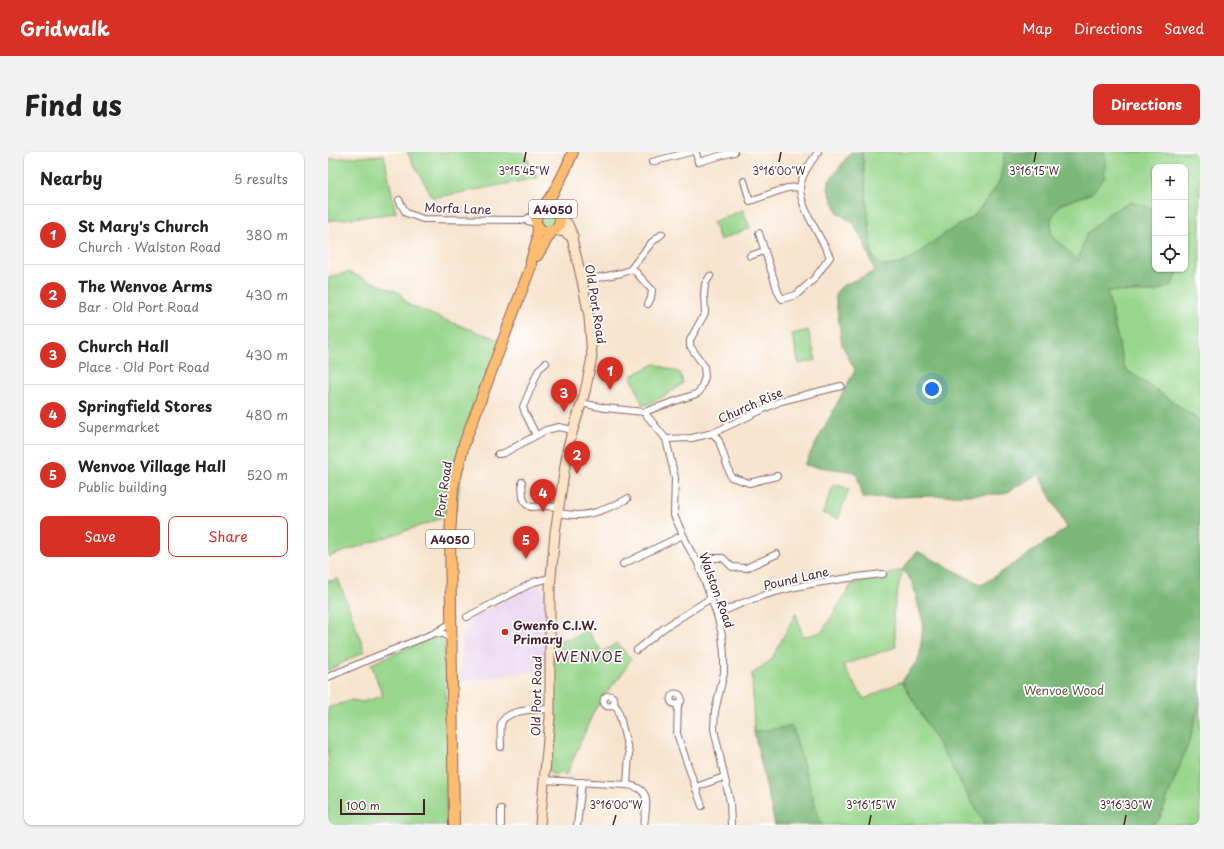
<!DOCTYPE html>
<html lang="en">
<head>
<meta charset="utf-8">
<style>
  :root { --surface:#fff; --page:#f2f2f2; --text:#222; --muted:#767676; --line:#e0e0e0; --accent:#d93025 }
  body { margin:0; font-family:"Playpen Sans",sans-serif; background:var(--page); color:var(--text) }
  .controls { position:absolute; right:12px; top:12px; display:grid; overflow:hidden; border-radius:8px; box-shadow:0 1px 3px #0004 }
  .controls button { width:36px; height:36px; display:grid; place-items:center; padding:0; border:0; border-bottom:1px solid var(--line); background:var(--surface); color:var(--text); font:20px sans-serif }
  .scale { position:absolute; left:12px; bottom:10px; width:85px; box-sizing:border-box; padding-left:4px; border:2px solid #4a1f2b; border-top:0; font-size:11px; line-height:14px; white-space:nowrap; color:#4a1f2b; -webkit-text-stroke:3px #fff; paint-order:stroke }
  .you { position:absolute; left:604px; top:237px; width:14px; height:14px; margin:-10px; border:3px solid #fff; border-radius:50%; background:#1a73e8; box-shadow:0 0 0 6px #1a73e833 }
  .badge { display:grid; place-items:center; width:26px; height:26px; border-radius:50%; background:var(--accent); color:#fff; font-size:13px; font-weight:700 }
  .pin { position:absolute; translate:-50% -33px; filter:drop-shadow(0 1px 2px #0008) }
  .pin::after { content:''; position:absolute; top:21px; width:14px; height:12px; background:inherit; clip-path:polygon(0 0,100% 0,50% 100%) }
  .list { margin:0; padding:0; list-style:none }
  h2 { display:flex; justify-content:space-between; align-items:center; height:52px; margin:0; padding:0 16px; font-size:17px }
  h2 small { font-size:13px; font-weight:400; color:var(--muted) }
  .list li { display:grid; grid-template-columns:26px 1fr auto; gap:12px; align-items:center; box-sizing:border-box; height:60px; padding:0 16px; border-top:1px solid var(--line) }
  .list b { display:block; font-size:15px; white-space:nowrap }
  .list p { margin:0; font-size:13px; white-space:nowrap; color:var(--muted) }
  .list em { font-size:13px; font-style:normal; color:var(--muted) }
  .actions { display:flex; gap:8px; padding:12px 16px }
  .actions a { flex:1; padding:9px 0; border:1px solid var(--accent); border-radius:8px; text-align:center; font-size:14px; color:var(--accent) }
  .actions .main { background:var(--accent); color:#fff }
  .icon { flex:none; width:22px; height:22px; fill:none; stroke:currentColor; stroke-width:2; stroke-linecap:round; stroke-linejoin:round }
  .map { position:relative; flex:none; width:872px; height:673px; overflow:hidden; border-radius:8px }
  header { display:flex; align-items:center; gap:24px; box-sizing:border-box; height:56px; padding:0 20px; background:var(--accent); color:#fff }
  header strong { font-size:19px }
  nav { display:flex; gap:22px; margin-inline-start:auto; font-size:14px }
  .intro { display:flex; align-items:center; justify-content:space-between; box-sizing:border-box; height:96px; padding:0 24px }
  h1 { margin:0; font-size:28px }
  .button { padding:10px 18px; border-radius:8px; background:var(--accent); color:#fff; font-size:14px; font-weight:700 }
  main { display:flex; gap:24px; padding:0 24px }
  aside { flex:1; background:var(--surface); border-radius:8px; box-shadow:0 1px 3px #0004 }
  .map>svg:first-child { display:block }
  .built { fill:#e7d2ef }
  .green { fill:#98d68c; stroke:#717a5c }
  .forest { fill:#7ab778; stroke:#626b52 }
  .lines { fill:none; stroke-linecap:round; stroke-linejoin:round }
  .street-casing { stroke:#876464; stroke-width:8 }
  .secondary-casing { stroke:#876464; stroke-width:11 }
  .primary-casing { stroke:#876464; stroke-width:12 }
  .street { stroke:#fff; stroke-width:6 }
  .secondary { stroke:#fee4c6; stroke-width:9 }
  .primary { stroke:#fdbc70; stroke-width:10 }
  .ticks { fill:none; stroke:#4a1f2b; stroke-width:1.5 }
  .poi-dot { fill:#c8321e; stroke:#fff; stroke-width:1.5 }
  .labels { text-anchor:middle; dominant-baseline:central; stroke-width:3.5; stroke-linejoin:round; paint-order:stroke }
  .shield { fill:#fff; stroke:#80626b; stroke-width:1 }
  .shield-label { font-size:11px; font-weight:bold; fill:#4a1f2b }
  .street-label { font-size:12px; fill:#4a1f2b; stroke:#fff }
  .poi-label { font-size:12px; font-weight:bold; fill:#4a1f2b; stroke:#fff; text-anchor:start }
  .park-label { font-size:12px; fill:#615648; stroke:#fff }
  .quarter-label { font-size:14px; letter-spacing:1px; fill:#4a1f2b; stroke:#fff }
  .ticks-label { font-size:10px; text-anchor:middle; fill:#4a1f2b; stroke:#fff; stroke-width:3.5; stroke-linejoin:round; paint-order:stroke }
</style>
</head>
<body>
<header>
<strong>Gridwalk</strong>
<nav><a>Map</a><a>Directions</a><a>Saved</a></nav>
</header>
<div class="intro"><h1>Find us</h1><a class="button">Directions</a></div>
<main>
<aside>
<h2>Nearby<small>5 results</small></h2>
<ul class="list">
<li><span class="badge">1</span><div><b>St Mary's Church</b><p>Church · Walston Road</p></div><em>380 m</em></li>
<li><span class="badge">2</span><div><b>The Wenvoe Arms</b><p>Bar · Old Port Road</p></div><em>430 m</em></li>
<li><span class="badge">3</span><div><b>Church Hall</b><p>Place · Old Port Road</p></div><em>430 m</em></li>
<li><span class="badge">4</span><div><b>Springfield Stores</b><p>Supermarket</p></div><em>480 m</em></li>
<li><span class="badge">5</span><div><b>Wenvoe Village Hall</b><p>Public building</p></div><em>520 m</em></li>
</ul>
<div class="actions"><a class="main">Save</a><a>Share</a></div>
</aside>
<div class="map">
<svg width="872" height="673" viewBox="0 0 872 673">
  <rect width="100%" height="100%" fill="#fff"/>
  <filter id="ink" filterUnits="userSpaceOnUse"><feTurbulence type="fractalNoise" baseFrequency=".025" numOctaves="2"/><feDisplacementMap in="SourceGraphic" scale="8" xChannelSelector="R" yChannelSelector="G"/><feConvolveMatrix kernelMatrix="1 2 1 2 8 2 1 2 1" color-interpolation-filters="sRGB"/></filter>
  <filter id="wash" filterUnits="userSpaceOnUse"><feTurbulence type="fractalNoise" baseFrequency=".012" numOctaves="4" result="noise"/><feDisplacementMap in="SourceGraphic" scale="16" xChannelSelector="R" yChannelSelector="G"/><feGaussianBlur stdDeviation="0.9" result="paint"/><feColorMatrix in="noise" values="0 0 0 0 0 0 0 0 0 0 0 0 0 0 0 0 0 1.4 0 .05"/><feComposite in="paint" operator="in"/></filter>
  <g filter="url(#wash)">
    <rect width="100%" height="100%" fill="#f7e4ce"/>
    <!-- built -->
    <polygon class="built" points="205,434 212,434 218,443 218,517 133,530 134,485 139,471 143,467"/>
    <!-- green -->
    <g class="green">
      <polygon points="79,0 195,0 210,26 105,46"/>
      <polygon points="534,0 677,0 672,28 665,40 645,65 616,82 584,106 573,112 557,114 550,112 544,103"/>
      <polygon points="775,0 872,0 872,269 796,216 779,139 795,140 827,140 843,134 851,117 857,117 857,15 827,15 827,57 803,50 758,83 750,109 723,82 723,67 731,53 764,41 777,6"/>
      <polygon points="56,3 68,61 0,69 0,7"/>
      <polygon points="415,58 422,76 392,88 385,70"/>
      <circle cx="220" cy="68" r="8"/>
      <polygon points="20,120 72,141 79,152 117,168 177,190 141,285 132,330 128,359 109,368 0,405 0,126"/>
      <polygon points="480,178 488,208 471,212 464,182"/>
      <polygon points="327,212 352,221 355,231 337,244 315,254 303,224"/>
      <polygon points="506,332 521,337 510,367 495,361"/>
      <polygon points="575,417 571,432 565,462 568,495 515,513 536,547 574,529 657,673 493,673 464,574 426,580 424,522 443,508 468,461 475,485 494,480 524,432 550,426"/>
      <polygon points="0,427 3,429 10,427 37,499 0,519"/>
      <polygon points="259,478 274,500 289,491 303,507 294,522 278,541 266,559 238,624 232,620 229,623 226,623 220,619 225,489 244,486"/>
      <polygon points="111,485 117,491 120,673 0,673 0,556 24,548 34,550 55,544 43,512 91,491"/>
      <polygon points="872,550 872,673 823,673 831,668 862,587"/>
    </g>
    <!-- forest -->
    <g class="forest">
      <polygon points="523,0 534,0 544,103 551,112 557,114 573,112 584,106 616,82 645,65 665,40 672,28 677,0 775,0 777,6 777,25 764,41 731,53 723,67 723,82 750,109 758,83 780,62 803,50 827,57 827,117 851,117 843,134 827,140 779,139 796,216 872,269 872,550 862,587 831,668 823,673 657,673 574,529 589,509 592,502 595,471 584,430 575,417 589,399 654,433 739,376 710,322 676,342 535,346 528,320 476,313 527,218 514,193 507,142 514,134 547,119 535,89 525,71 510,61 500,38 501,29"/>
      <polygon points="464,574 467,584 493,673 447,673 426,580"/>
    </g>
  </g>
  <g filter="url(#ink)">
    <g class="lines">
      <!-- street casing -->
      <g class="street-casing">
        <g id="street">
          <polyline points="368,0 370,10 406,0"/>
          <polyline points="324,10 362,0"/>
          <polyline points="416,29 422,49 459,36 472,35"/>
          <polyline points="71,48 78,61 95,67 197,68 209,72"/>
          <polyline points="197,68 210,60"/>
          <path d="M 431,81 L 450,140 L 454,147 L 468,143 L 486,127 L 502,105 C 494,87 472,55 472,36 C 473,23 483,10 490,0"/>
          <polyline points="422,104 436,99"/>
          <polyline points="304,116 324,138 323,146 320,152"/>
          <polyline points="254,129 293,121 302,118 324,90 334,82"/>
          <polyline points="253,251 277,256 316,260 338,287 347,326 346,363 362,398 370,411 389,463 394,483 396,502 396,521 387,559 386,577 402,650 403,673"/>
          <polyline points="316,260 368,242 372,239 377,225 376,214 362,194 362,188 377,161 376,142 377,132 382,124"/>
          <polyline points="385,281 391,289 403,325 421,331 449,324"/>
          <polyline points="208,283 197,261 195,255 211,217 218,211"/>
          <polyline points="338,287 364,286 385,281 453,249 513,234"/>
          <polyline points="170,302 176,301 218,278 231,275 245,278"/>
          <polyline points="194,330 195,346 198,352 203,355 218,354 231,355"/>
          <path d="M 230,361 C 236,362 243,363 249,363 C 266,363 284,355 299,347"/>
          <polyline points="370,411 383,406 395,406 404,415 418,416 449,402"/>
          <polyline points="295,412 355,383"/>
          <path d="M 389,463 C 437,436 501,428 555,422"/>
          <polyline points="139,465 206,430 222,426"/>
          <polyline points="107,481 116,482 124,488"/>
          <polyline points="309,498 336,476 383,446"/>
          <polyline points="0,525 42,507 107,481 123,471"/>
          <circle cx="348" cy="547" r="5.5"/>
          <circle cx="281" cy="549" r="5.5"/>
          <polyline points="286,552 290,557 301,601 299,633"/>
          <polyline points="350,552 349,582 374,654"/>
          <path d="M 173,595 C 173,587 172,580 173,572 C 177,557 209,557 222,557"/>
          <path d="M 216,628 L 299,633 C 325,636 318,654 316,673"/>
          <polyline points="368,635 396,625"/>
          <polyline points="173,673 173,657"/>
          <polyline points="249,673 254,630"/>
        </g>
      </g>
      <!-- secondary casing -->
      <g class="secondary-casing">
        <g id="secondary">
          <polyline points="226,78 237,80 244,86"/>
          <polyline points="212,673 222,566 222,436 227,381 240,294 257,240 264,205 261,165 254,129 244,86 245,84 240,72 231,64"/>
        </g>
      </g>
      <!-- primary casing -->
      <g class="primary-casing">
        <g id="primary">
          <circle cx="220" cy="68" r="12"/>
          <path d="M 212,59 C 226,42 237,20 245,0"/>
          <polyline points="209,104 224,79"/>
          <polyline points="126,673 122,384 125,335 136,292 203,114 203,109 209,88 210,74"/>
        </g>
      </g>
      <!-- street -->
      <use href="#street" class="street"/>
      <!-- secondary -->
      <use href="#secondary" class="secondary"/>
      <!-- primary -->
      <use href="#primary" class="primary"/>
    </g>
  </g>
  <!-- ticks -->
  <path class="ticks" d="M 196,10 L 198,0M 451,10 L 453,0M 706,10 L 708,0M 285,673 L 288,663M 541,673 L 543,663M 796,673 L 798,663"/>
  <!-- markers -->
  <circle class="poi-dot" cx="177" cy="480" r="4"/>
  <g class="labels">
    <!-- shield labels -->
    <g class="shield">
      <rect x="201" y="48" width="48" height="18" rx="3"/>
      <rect x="98" y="378" width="48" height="18" rx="3"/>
    </g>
    <g class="shield-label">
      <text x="225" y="57">A4050</text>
      <text x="122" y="387">A4050</text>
    </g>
    <!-- street labels -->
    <g class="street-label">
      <text transform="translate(130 56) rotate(2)">Morfa Lane</text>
      <text transform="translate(268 152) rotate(81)">Old Port Road</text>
      <text transform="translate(422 253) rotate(-24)">Church Rise</text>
      <text transform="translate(115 337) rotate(-82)">Port Road</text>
      <text transform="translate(468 426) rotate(-13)">Pound Lane</text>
      <text transform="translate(389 438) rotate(70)">Walston Road</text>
      <text transform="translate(208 544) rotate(-89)">Old Port Road</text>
    </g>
    <!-- poi labels -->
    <g class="poi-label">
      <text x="185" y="473">Gwenfo C.I.W.<tspan x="185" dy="14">Primary</tspan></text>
    </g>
    <!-- park labels -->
    <g class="park-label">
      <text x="736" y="538">Wenvoe Wood</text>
    </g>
    <!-- quarter labels -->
    <g class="quarter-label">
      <text x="261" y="504">WENVOE</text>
    </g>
  </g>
  <g class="ticks-label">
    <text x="196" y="23">3°15'45"W</text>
    <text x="451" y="23">3°16'00"W</text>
    <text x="706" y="23">3°16'15"W</text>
    <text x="288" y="657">3°16'00"W</text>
    <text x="543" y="657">3°16'15"W</text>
    <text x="798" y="657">3°16'30"W</text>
  </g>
</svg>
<div class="controls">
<button>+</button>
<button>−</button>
<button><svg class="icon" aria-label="locate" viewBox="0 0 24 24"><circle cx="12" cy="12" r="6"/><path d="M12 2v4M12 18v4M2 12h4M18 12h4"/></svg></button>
</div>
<div class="scale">100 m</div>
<div class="you"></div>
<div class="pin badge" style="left:282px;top:238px">1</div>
<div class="pin badge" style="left:249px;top:322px">2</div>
<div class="pin badge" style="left:236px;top:260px">3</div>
<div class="pin badge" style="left:215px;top:360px">4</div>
<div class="pin badge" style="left:198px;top:407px">5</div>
</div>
</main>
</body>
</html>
